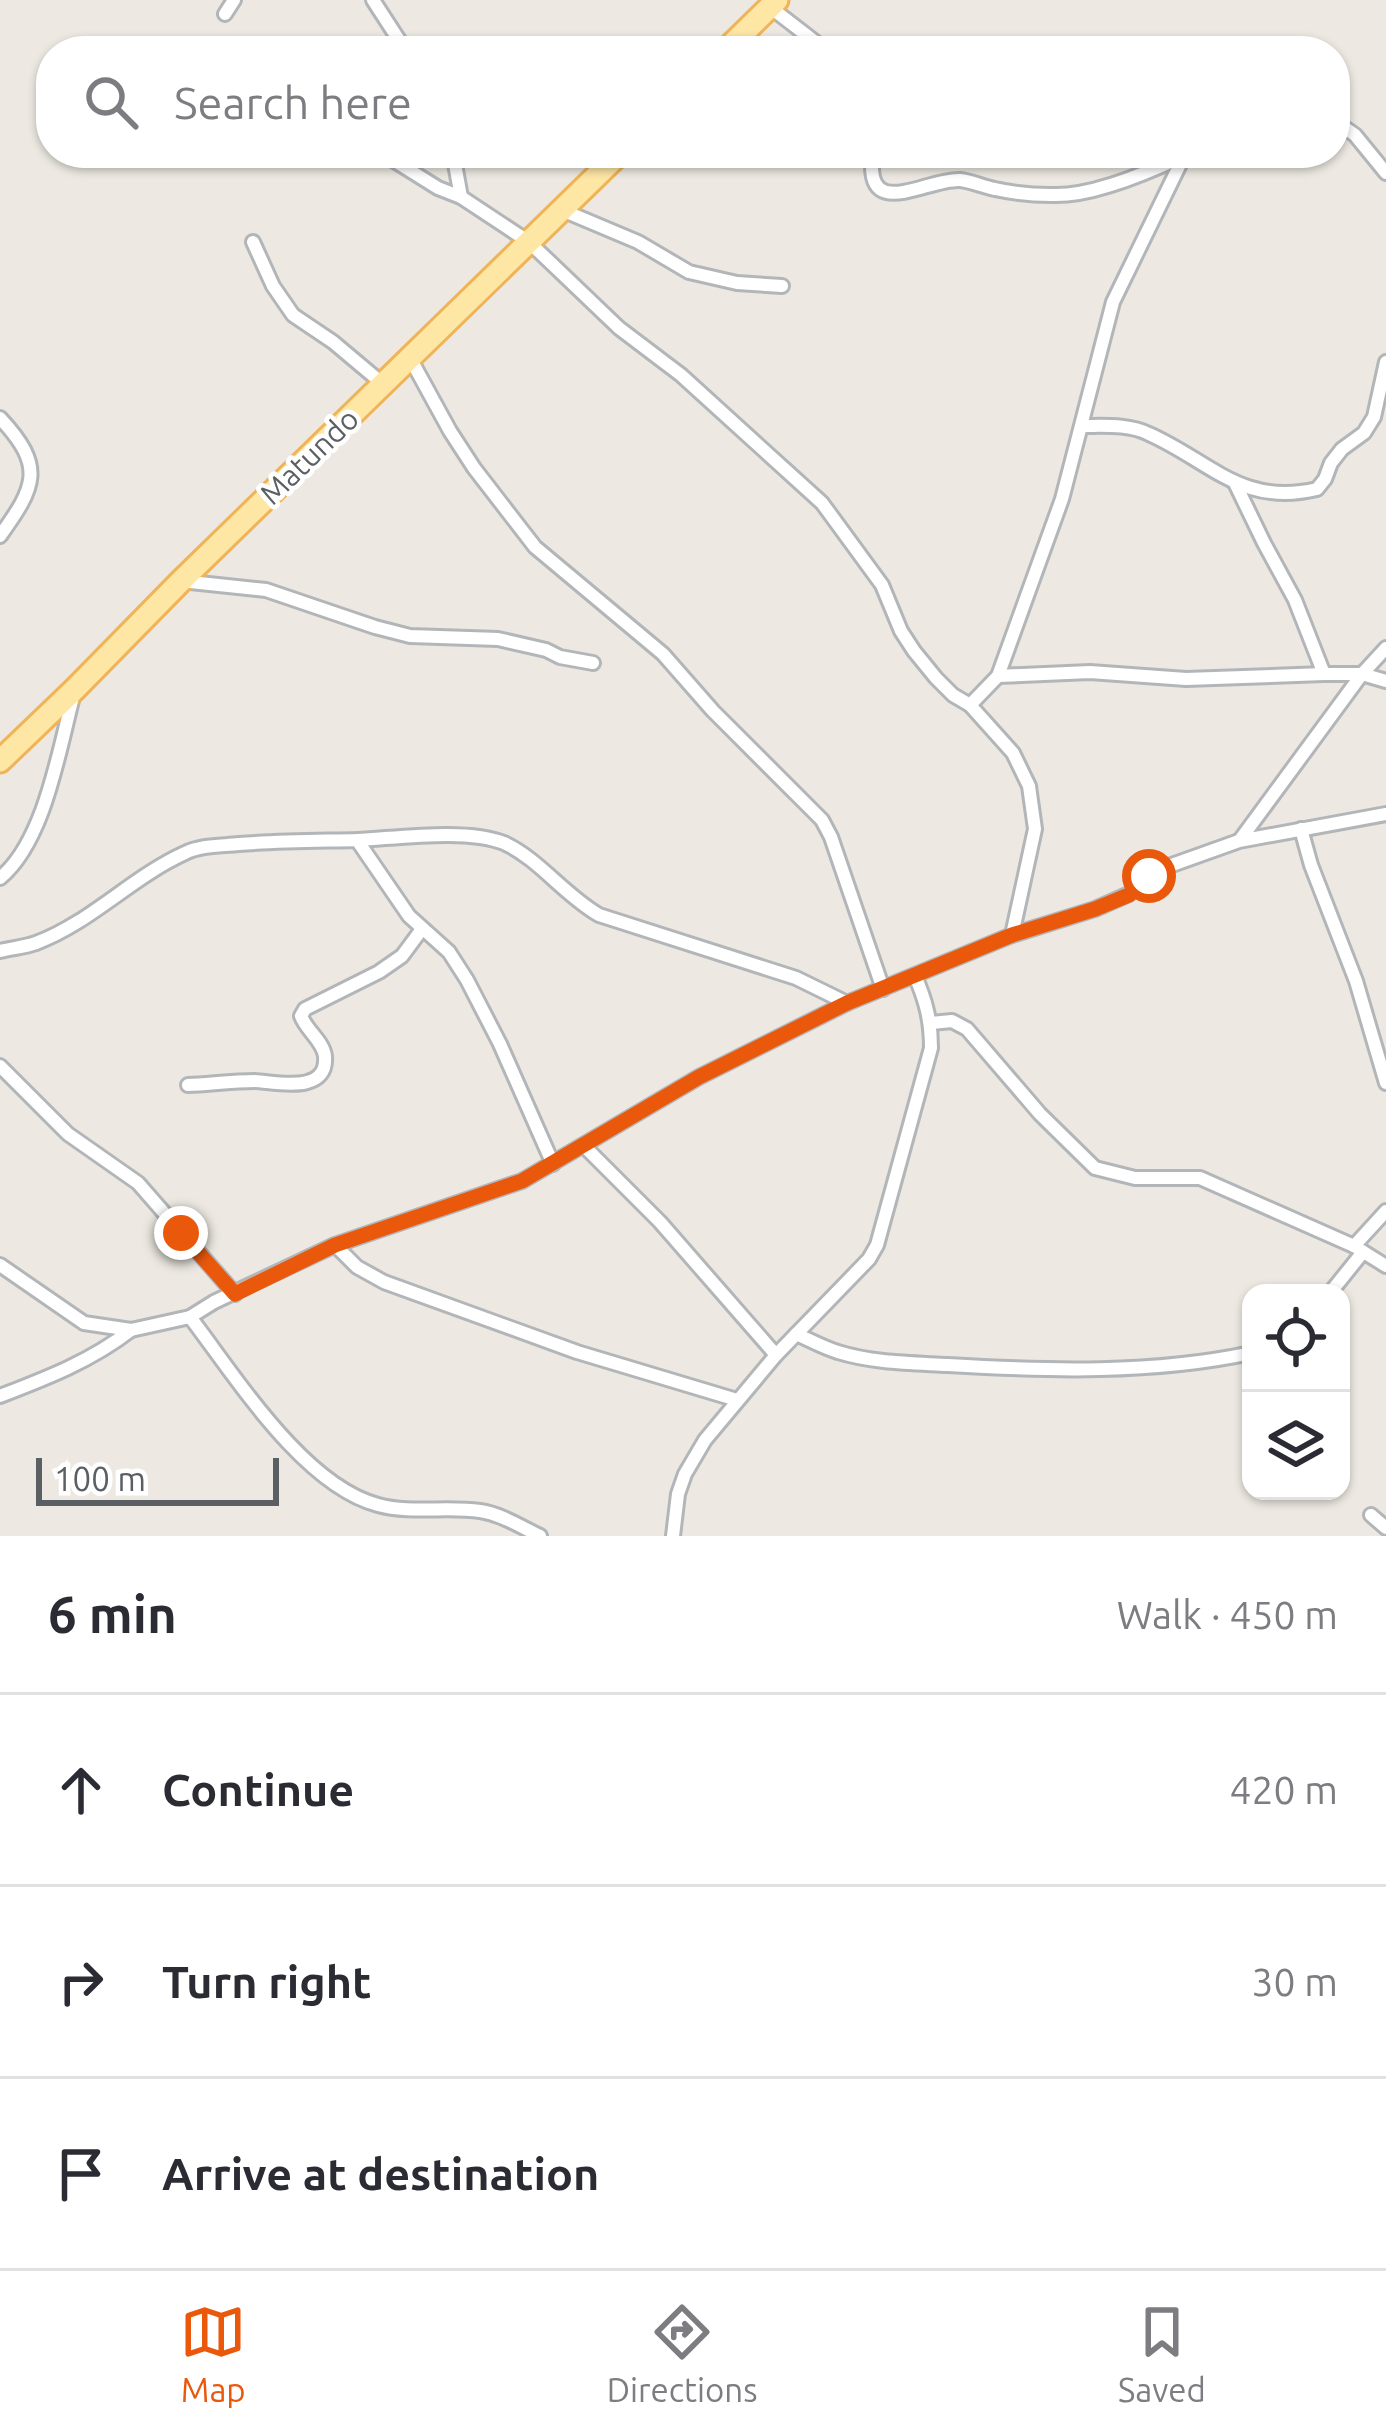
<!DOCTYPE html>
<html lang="en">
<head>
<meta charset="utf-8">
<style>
  :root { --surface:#fff; --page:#f2f2f3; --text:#2b2b33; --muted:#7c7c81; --line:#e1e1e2; --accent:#ea580c }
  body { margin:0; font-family:Ubuntu,sans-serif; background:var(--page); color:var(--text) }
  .controls { position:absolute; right:36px; bottom:36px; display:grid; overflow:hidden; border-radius:24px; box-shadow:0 3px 9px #0004 }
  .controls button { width:108px; height:108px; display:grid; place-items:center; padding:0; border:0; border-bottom:3px solid var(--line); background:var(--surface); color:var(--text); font:60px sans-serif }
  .scale { position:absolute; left:36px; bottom:30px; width:243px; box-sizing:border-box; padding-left:12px; border:6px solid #5a5f63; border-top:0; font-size:33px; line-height:42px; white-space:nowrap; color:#5a5f63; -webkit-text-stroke:9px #fff; paint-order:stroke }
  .stop { position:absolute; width:36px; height:36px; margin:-27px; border:9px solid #ea580c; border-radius:50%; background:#fff }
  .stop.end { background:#ea580c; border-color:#fff; box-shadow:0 3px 12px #0008 }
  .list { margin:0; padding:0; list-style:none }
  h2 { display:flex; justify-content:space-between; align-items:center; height:156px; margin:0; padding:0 48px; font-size:51px }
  h2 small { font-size:39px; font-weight:400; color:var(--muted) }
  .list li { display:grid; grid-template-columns:78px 1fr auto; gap:36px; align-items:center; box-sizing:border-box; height:192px; padding:0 48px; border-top:3px solid var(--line) }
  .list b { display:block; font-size:45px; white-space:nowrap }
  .list em { font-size:39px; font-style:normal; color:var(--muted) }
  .icon { flex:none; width:66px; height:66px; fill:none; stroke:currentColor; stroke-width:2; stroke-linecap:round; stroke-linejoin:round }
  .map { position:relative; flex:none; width:1386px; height:1536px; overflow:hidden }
  .search { position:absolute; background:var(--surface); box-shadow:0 3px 9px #0004; left:36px; right:36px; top:36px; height:132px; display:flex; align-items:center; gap:30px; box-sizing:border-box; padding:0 42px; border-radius:48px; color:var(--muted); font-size:45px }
  .sheet { height:732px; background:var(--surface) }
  nav { display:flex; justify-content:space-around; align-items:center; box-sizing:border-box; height:168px; border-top:3px solid var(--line); background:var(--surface); font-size:33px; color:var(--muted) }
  nav a { display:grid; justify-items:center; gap:6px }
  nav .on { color:var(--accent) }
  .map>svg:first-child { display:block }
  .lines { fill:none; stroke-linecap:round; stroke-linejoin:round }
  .street-casing { stroke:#b3b6b9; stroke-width:18 }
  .primary-casing { stroke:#f0b458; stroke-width:27 }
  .street { stroke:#fff; stroke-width:12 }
  .primary { stroke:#fee6a5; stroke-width:21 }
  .route { stroke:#ea580c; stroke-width:15 }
  .labels { text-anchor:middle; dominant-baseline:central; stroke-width:9; stroke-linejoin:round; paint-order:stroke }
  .street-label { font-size:30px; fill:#5a5f63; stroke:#fff }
</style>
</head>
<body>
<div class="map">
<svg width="1386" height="1536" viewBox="0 0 1386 1536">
  <rect width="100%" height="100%" fill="#ede9e2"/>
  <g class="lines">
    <!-- street casing -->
    <g class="street-casing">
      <g id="street">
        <polyline points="373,0 406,51"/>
        <polyline points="770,7 827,51"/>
        <polyline points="225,14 234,0"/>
        <polyline points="1335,121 1355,135 1386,173"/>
        <polyline points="382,153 438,188 461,197 529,242 619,328 681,375 822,503 882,585 901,631 914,651 936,678 953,695 970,705 1013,753 1029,786 1035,829 1012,935"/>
        <polyline points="453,153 461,197"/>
        <path d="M 873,153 C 863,224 927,178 960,180 C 971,181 984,187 995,189 C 1013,193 1033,195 1051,195 C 1090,197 1147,173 1183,156"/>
        <polyline points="562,210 638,242 689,272 737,283 782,286"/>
        <polyline points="253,242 273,286 293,315 333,342 383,384"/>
        <polyline points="410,358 450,431 474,468 535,547 663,654 713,711 822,820 831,837 883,989"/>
        <path d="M 0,418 C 46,467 35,487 0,536"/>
        <path d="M 1083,426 C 1105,426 1129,424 1149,434 C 1210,461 1242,507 1317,489 L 1325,479 L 1331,463 L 1342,449 L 1364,433 L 1374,417 L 1386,362"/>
        <polyline points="1235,483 1264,543 1295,600 1324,674"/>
        <polyline points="181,581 266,590 375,627 410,636 498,639 546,650 560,657 593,663"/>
        <polyline points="998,676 1090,672 1186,679 1324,674 1362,674 1386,681"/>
        <polyline points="970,705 998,676 1062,499 1113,302 1184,156 1188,153"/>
        <polyline points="1301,829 1311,865 1356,981 1386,1083"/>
        <polyline points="357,840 409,916 449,952 467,980 500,1044 553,1164"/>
        <polyline points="1240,840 1362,674 1386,648"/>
        <path d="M 0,878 C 45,841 59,749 74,693"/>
        <path d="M 0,951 C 12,948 25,947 36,943 C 90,923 132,877 185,853 C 201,845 221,846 239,844 C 279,841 318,841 358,840 C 398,838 467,828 504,843 C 539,859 564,895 599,915 L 796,978 L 847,1003"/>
        <polyline points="931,1023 952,1021 967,1029 1040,1114 1095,1168 1135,1178 1200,1178 1354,1246 1386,1266"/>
        <polyline points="0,1066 68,1134 138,1183 235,1294"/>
        <path d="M 188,1085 C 210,1084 233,1081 255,1081 C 276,1082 328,1095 325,1056 C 323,1041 306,1030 301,1016 L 305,1009 L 379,972 L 402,956 L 422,929"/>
        <polyline points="584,1146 660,1222 776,1355"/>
        <polyline points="335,1245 357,1267 384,1282 577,1352 737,1400"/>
        <polyline points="1354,1246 1386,1211"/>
        <polyline points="0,1265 84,1323 131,1330 190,1317 214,1302 335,1245 522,1181 699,1077 847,1003 1012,935 1095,909 1129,894 1149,876 1169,866 1239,841 1386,814"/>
        <polyline points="1330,1293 1363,1252"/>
        <path d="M 190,1317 C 236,1377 303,1485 378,1505 C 411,1514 447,1506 480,1511 C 501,1514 521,1527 540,1536"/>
        <path d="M 796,1334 C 810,1340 824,1348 838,1352 C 873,1363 912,1363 948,1365 C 1048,1371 1153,1374 1251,1353"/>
        <path d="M 0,1396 C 47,1378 91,1361 131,1330"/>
        <polyline points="1371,1515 1386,1528"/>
        <path d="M 673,1536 L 678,1494 L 685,1474 L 705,1440 L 776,1355 L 869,1259 L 877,1245 L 931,1048 C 931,1021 926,1001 915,976"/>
      </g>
    </g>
    <!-- primary casing -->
    <g class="primary-casing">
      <g id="primary">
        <polyline points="725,51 777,0"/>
        <polyline points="0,761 75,689 181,581 620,153"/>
      </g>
    </g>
    <!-- street -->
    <use href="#street" class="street"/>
    <!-- primary -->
    <use href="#primary" class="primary"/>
  </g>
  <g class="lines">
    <!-- route -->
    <polyline class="route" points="181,1233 235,1294 335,1245 522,1181 699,1077 847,1003 1012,935 1095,909 1129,895 1149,876"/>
  </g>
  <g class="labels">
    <!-- street labels -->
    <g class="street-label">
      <text transform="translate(309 456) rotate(-44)">Matundo</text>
    </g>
  </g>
</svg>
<div class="controls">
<button><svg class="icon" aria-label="locate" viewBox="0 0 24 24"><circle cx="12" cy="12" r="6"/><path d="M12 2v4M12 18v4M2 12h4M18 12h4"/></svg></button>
<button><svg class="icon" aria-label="layers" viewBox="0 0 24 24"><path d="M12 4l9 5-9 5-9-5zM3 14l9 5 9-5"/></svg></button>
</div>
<div class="scale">100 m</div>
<div class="stop" style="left:1149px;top:876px"></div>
<div class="stop end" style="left:181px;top:1233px"></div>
<div class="search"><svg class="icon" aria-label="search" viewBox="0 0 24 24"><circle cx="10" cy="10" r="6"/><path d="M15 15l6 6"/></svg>Search here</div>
</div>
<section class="sheet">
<h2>6 min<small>Walk · 450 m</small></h2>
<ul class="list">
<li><svg class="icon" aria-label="ahead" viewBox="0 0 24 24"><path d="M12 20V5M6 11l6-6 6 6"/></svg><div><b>Continue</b></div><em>420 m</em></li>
<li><svg class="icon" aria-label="right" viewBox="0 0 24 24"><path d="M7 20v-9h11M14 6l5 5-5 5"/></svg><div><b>Turn right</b></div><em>30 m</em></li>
<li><svg class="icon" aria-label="arrive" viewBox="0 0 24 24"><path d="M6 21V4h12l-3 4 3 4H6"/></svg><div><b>Arrive at destination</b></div></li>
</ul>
</section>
<nav>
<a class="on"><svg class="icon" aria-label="map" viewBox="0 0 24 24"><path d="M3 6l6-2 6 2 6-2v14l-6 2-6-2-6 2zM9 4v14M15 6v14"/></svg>Map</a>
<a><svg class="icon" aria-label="directions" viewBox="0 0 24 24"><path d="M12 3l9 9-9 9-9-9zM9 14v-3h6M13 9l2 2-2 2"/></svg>Directions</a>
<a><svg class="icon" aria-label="saved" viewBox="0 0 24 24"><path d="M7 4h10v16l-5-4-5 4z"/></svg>Saved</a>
</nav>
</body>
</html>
